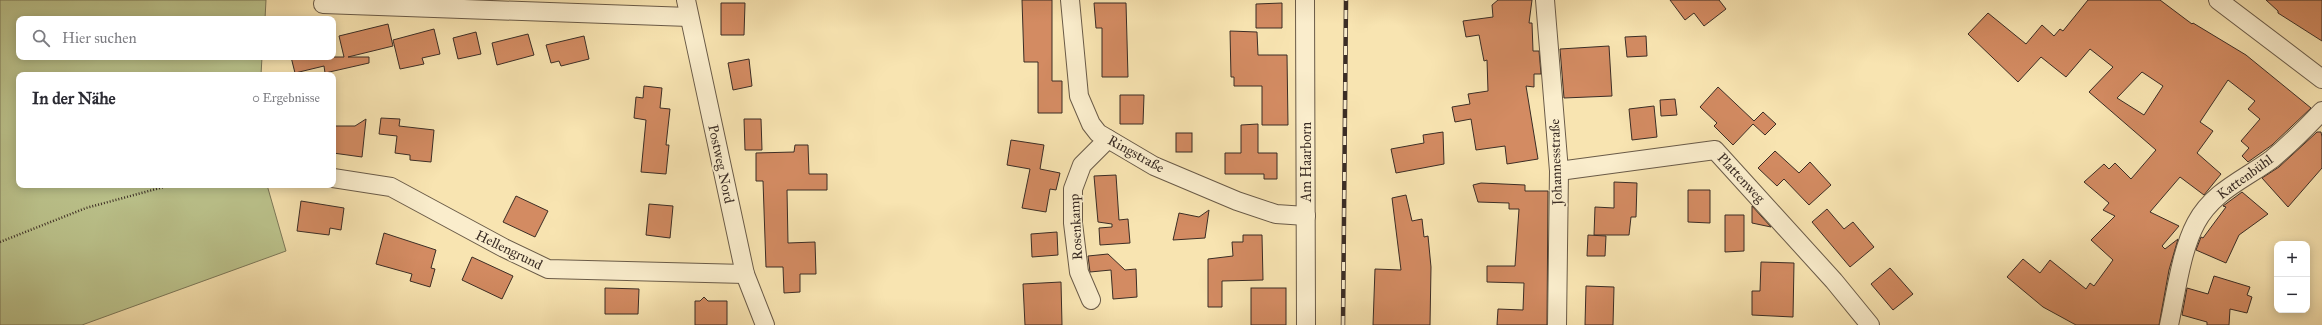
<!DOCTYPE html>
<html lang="de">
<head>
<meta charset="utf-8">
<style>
  :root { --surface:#fff; --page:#f2f2f3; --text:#2b2b33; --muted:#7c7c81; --line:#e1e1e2 }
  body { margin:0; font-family:"IM FELL Great Primer",serif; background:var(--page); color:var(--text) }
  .controls { position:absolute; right:12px; bottom:12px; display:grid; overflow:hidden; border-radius:8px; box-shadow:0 2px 10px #0003 }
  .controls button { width:36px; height:36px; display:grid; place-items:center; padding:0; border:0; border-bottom:1px solid var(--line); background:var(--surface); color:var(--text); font:20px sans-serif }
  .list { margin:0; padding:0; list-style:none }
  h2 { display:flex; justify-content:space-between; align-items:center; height:52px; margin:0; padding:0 16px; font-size:17px }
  h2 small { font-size:13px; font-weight:400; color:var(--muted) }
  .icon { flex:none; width:22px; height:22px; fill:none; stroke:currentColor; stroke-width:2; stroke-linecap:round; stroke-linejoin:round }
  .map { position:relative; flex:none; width:2322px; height:325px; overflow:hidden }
  .search { position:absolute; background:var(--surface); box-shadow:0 2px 10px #0003; left:16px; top:16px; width:320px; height:44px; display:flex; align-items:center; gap:10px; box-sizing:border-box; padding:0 14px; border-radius:8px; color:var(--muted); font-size:15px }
  .panel { position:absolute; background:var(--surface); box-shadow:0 2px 10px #0003; left:16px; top:72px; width:320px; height:116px; border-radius:8px }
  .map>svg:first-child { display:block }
  .green { fill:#bcc48d; stroke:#7c7859 }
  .building { fill:#d38b62; stroke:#3b2d25; fill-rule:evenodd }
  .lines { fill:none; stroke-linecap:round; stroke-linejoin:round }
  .minor-casing { stroke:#6a5b48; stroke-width:20 }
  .path { stroke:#3b2d25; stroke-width:2.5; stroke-dasharray:1 2; stroke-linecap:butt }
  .minor { stroke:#faedcc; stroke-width:18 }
  .rail-casing { stroke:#3b2d25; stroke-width:4.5 }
  .rail { stroke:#faedcc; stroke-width:3; stroke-dasharray:9; stroke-linecap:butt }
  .labels { text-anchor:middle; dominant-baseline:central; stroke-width:3.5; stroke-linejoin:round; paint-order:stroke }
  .street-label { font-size:14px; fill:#3b2d25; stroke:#faedcc }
</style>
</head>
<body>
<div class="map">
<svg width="2322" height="325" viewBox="0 0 2322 325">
  <rect width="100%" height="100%" fill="#f8e4b1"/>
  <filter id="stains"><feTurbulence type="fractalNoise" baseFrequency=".005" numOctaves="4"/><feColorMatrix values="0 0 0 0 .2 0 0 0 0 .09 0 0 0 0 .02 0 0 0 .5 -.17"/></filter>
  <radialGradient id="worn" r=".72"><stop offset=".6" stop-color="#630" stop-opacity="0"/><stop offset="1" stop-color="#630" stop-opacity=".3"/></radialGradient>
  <!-- green -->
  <polygon class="green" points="0,0 266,0 265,19 19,19 19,57 262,57 261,75 19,75 19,185 267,185 286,251 82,325 0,325"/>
  <!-- building -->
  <g class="building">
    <polygon points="1022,0 1052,0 1052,81 1062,81 1062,113 1038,113 1038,62 1024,62"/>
    <polygon points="1498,0 1532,0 1529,23 1532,23 1533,51 1539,51 1541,74 1534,74 1534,87 1526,86 1538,159 1507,164 1505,146 1476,150 1471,119 1455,122 1452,107 1470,104 1468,94 1488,91 1487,60 1484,61 1479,35 1466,37 1463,21 1493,17 1492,5"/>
    <polygon points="1670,0 1719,0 1726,9 1704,26 1694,13 1685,20"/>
    <path d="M 2088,0 L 2160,0 L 2192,24 L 2193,23 L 2246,55 L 2311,108 L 2272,145 L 2248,162 L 2242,156 L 2249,148 L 2241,141 L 2260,119 L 2248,109 L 2255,101 L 2228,80 L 2200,122 L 2213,131 L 2197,153 L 2221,174 L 2204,195 L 2180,177 L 2150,212 L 2179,226 L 2162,246 L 2165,249 L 2178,239 L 2169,270 L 2159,325 L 2076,325 L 2043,307 L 2007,277 L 2023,259 L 2040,273 L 2050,260 L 2086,289 L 2090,283 L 2094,286 L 2113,260 L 2091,240 L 2115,216 L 2103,210 L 2109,203 L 2084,182 L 2104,164 L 2109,169 L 2115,163 L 2131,179 L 2156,150 L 2089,92 L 2113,67 L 2090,49 L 2066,77 L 2041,57 L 2018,82 L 1968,34 L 1988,13 L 2026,44 L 2042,25 L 2054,36 L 2060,29 L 2063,31 ZM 2142,72 L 2163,86 L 2144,115 L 2117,98 Z"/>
    <polygon points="2266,0 2322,0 2322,41 2278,13 2278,11"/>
    <polygon points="721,3 745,3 744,35 721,35"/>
    <polygon points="1094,3 1126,3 1128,77 1102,77 1102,28 1096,28"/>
    <polygon points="1282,3 1282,28 1256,28 1256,4"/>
    <polygon points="388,24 393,46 348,57 369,57 369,63 325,73 324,66 295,73 291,57 344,57 339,36"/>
    <polygon points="434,29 440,54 422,58 424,64 400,69 393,40"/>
    <polygon points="1230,31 1257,32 1258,55 1287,55 1288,125 1262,125 1262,86 1234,86 1234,77 1231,77"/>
    <polygon points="476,32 481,54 458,59 453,38"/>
    <polygon points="528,34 534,55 497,65 492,43"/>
    <polygon points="584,36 589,59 561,66 559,61 551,63 546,45"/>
    <polygon points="1646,36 1647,56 1627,57 1625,37"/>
    <polygon points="1609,46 1612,96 1564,98 1560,49"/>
    <polygon points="749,59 752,86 733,90 728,63"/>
    <polygon points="644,86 662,88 660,108 670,109 666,145 669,145 666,174 641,172 646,120 634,118 636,97 643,98"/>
    <polygon points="1718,87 1754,121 1763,112 1776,124 1765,135 1753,124 1733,145 1714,126 1717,123 1700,107"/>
    <polygon points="1120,95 1144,95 1143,124 1120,124"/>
    <polygon points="1675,99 1677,115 1661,116 1660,100"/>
    <polygon points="1654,106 1657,137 1632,140 1629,109"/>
    <polygon points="381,118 400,119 399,126 434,130 431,162 410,160 410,155 395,153 397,136 379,134"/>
    <polygon points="366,119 362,157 333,153 333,126 355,126"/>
    <polygon points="744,119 761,119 762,150 745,150"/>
    <polygon points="1258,124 1258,153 1277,153 1277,179 1264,179 1264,174 1225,174 1225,153 1241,153 1241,125"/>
    <polygon points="1443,132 1444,164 1396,173 1391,149 1424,143 1423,135"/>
    <polygon points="2317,132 2321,132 2322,137 2322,168 2288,207 2262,178 2279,167"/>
    <rect x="1176" y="133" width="16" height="19"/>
    <polygon points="1011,140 1044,145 1040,169 1060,173 1056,190 1050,189 1046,212 1022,208 1030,169 1007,165"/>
    <polygon points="795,145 808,145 809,174 827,174 827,190 787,190 788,243 815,242 816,274 800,274 800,292 784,293 783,267 766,267 763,181 756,181 756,153 794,152"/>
    <polygon points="1775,151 1799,173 1810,162 1831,185 1809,205 1784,179 1777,186 1758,168"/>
    <polygon points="1116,175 1119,220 1128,219 1130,243 1100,245 1099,228 1112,227 1112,224 1098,222 1094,176"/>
    <polygon points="1614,182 1637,183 1636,217 1631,217 1629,235 1594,235 1595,207 1614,208"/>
    <polygon points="1481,183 1525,185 1525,191 1548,191 1547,325 1497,325 1498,309 1523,310 1524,283 1487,282 1487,266 1515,266 1519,209 1509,209 1509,203 1478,202 1473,185"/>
    <polygon points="1688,190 1710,190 1710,223 1688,222"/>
    <polygon points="2242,192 2268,214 2239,235 2226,263 2196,250 2201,237 2203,238 2226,207 2223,206"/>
    <polygon points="1406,195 1412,221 1422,219 1424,237 1428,236 1431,267 1430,325 1373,325 1375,269 1401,270 1392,198"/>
    <polygon points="516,196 548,211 535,237 503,222"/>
    <polygon points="301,201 344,208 341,230 330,228 329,235 297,231"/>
    <polygon points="649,204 673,206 670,238 646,235"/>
    <polygon points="1752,206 1771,227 1752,223"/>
    <polygon points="1827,209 1844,229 1853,222 1874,247 1850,267 1812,222"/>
    <polygon points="1209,210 1205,238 1173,240 1179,213 1199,217"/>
    <polygon points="1725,215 1744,215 1744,251 1725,252"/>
    <polygon points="1057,232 1058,255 1032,257 1031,234"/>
    <polygon points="384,233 436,250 431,268 435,269 430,287 410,281 412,274 376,264"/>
    <polygon points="1243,235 1262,235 1263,280 1222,281 1222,307 1208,307 1208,259 1233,256 1232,242 1243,242"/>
    <polygon points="1588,235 1606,236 1605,256 1587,256"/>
    <polygon points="1108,254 1125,270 1136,269 1137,297 1113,299 1111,270 1090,272 1088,256"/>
    <polygon points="472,257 513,276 502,299 462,280"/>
    <polygon points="1761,262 1794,263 1793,317 1752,315 1752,291 1760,291"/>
    <polygon points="1890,268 1913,294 1893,310 1871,284"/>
    <polygon points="2214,276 2250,287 2247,295 2252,297 2247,313 2230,309 2229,325 2207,325 2207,322 2182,315 2187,288 2208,294"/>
    <polygon points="1061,282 1062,325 1025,325 1023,284"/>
    <polygon points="1586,286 1614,287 1613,325 1585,325"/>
    <polygon points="605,288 639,289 638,314 605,314"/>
    <rect x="1251" y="288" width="35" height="37"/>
    <polygon points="704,297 708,301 727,301 727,325 695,325 695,301 700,301"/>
  </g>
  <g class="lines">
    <!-- minor casing -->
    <g class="minor-casing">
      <g id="minor">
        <polyline points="686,0 745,274 765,325"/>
        <polyline points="1070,0 1079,96 1091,124 1098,133 1154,166 1237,201 1276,214 1306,216"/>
        <polyline points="1305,0 1306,325"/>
        <polyline points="1545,0 1559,171 1557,325"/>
        <polyline points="2218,0 2322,79"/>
        <polyline points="323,4 689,17"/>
        <polyline points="1559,171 1715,150 1834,281 1870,325"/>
        <polyline points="333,178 391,187 504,248 548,269 745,274"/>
        <polyline points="1091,300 1079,272 1073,223 1073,189 1082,165 1108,139"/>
        <path d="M 2169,325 C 2176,293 2181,251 2196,223 C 2213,191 2245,179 2272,159 C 2290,144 2306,128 2322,111"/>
      </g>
    </g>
    <!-- path -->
    <polyline class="path" points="0,242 86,208 171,185"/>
    <!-- minor -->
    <use href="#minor" class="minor"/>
    <!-- rail casing -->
    <g class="rail-casing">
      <polyline id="rail" points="1343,325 1346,0"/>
    </g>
    <!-- rail -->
    <use href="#rail" class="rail"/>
  </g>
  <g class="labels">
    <!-- street labels -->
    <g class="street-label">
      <text transform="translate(1136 154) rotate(29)">Ringstraße</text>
      <text transform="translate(1306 162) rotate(-90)">Am Haarborn</text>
      <text transform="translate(1556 162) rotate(-92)">Johannesstraße</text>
      <text transform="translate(721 164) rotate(78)">Postweg Nord</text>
      <text transform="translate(2245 177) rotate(-36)">Kattenbühl</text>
      <text transform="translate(1741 178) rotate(47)">Plattenweg</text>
      <text transform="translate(1076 227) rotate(-93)">Rosenkamp</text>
      <text transform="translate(509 250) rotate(26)">Hellengrund</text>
    </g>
  </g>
  <rect width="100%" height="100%" filter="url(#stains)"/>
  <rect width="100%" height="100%" fill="url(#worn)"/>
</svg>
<div class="controls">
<button>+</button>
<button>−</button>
</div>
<div class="search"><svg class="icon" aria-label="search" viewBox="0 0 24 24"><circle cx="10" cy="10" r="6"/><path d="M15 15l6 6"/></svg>Hier suchen</div>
<section class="panel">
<h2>In der Nähe<small>0 Ergebnisse</small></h2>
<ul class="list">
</ul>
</section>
</div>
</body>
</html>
